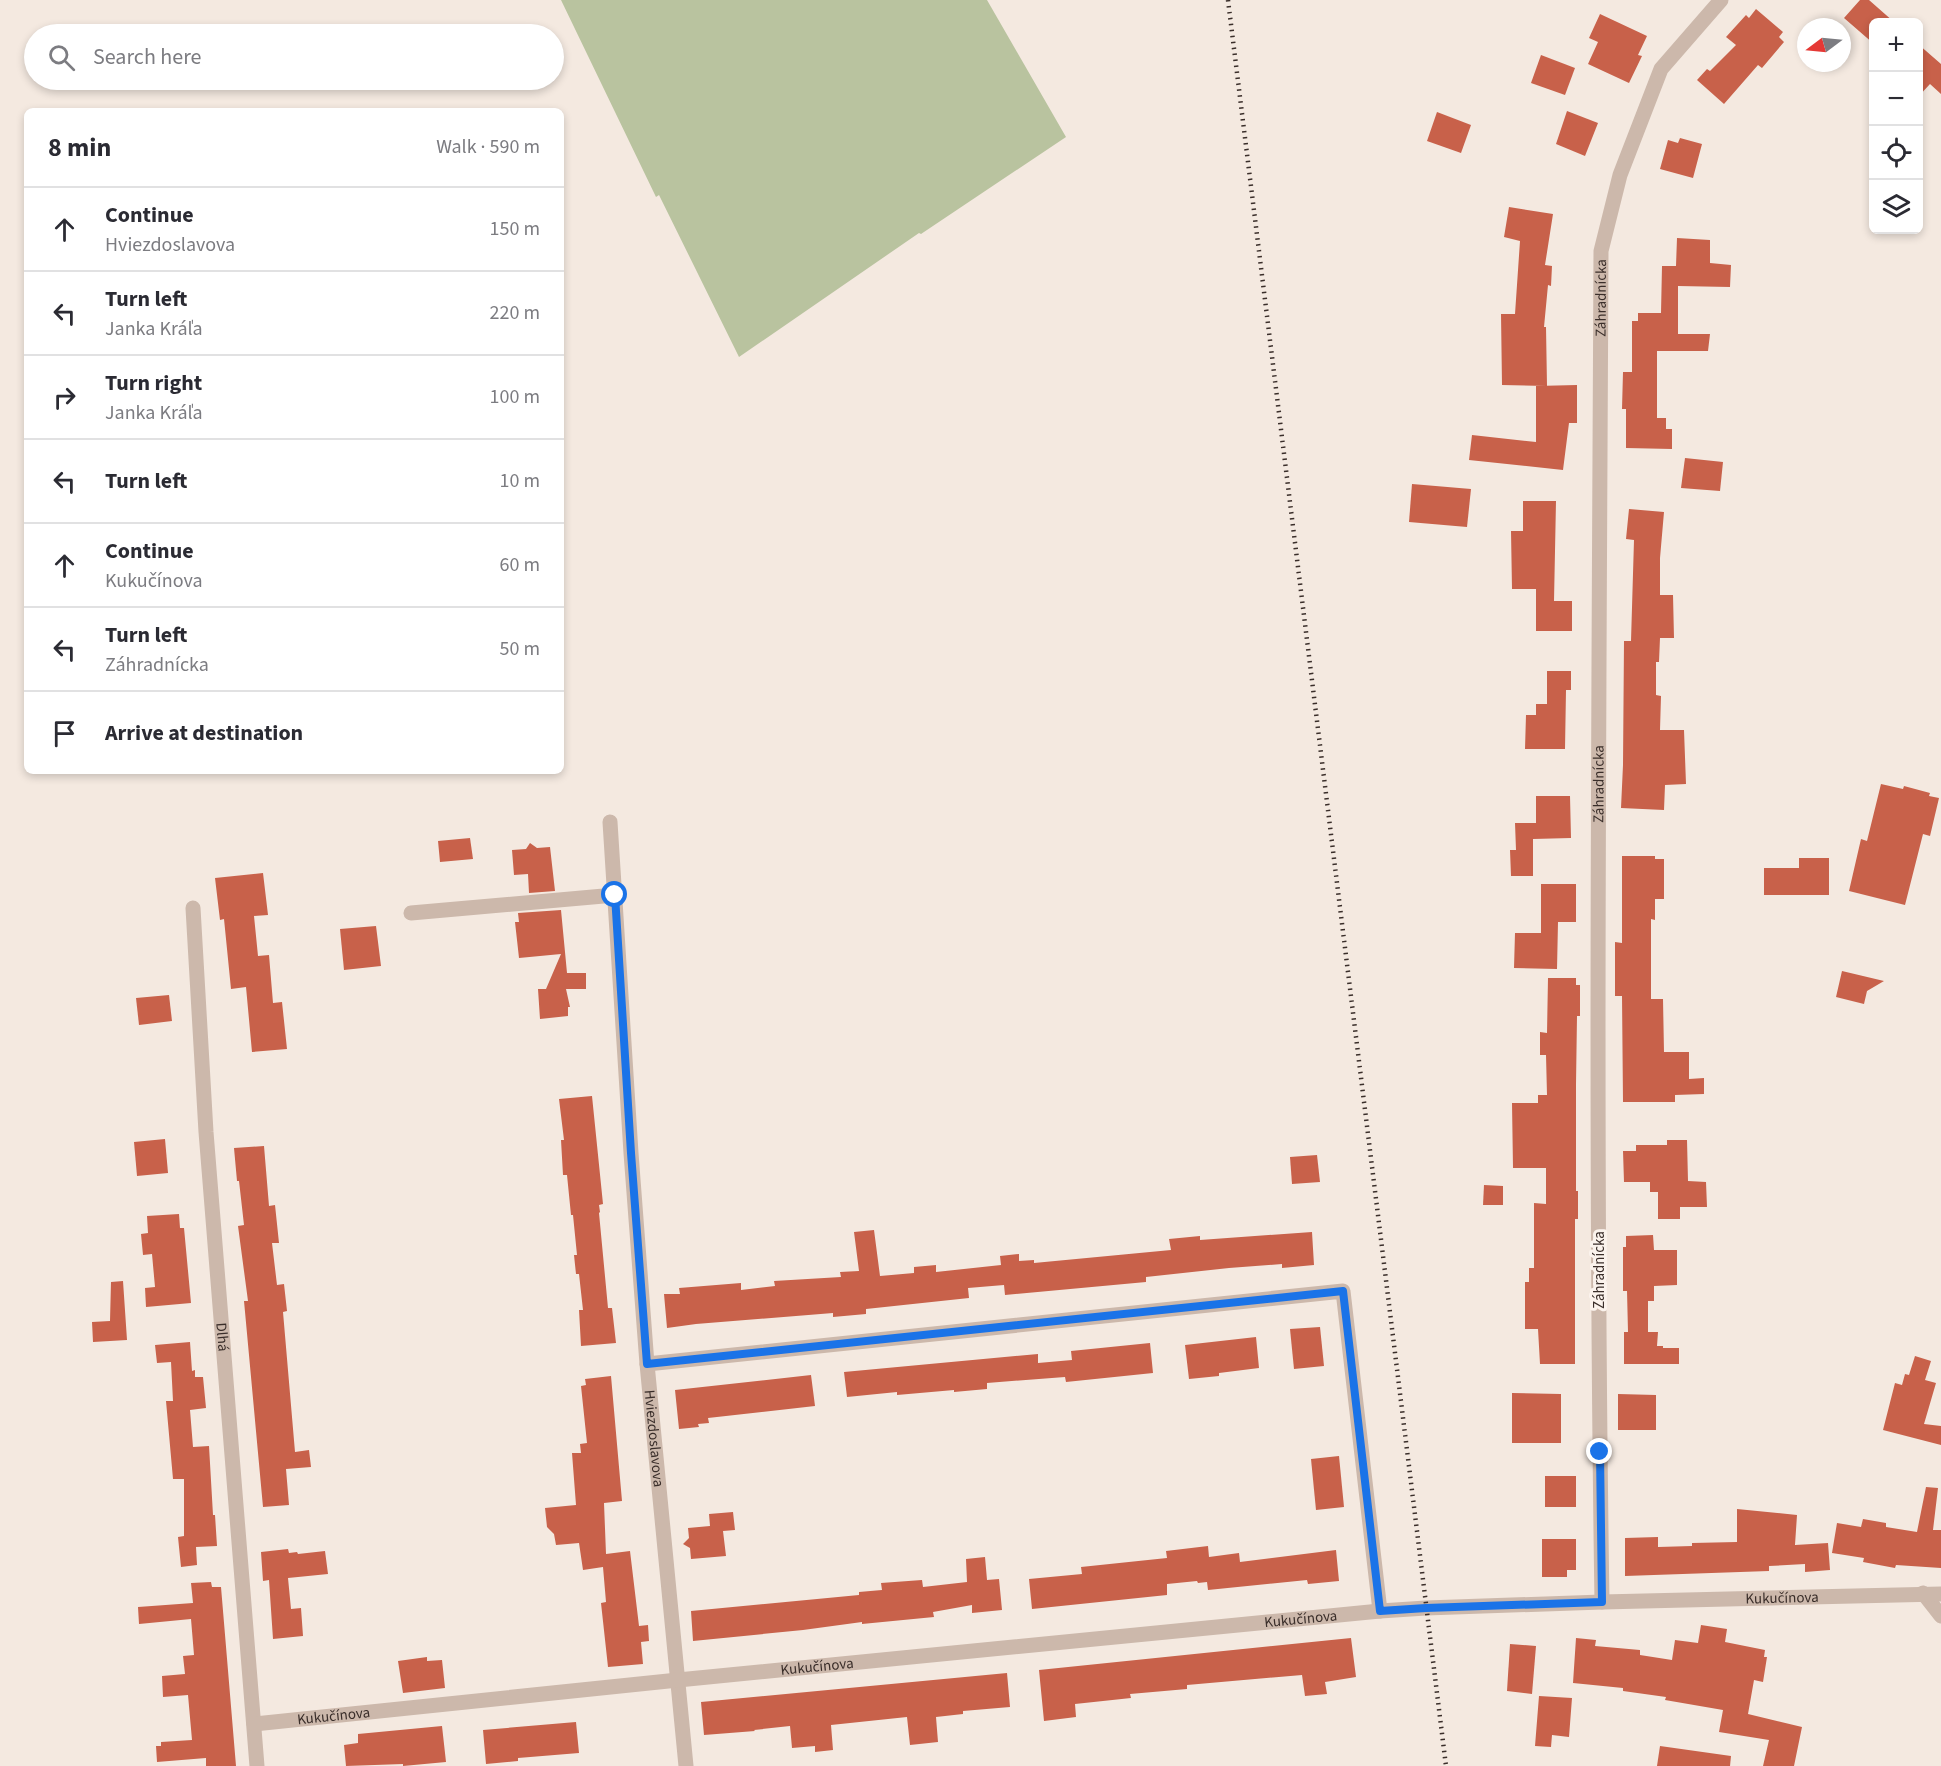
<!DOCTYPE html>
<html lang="en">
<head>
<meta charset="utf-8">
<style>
  :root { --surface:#fff; --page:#f2f2f3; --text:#2b2b33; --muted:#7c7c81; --line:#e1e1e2 }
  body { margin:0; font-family:"Source Sans 3",sans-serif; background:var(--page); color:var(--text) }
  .controls { position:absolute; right:18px; top:18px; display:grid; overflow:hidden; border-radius:9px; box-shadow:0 3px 9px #0003 }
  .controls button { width:54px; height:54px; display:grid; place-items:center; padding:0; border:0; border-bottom:2px solid var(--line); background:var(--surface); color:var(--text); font:30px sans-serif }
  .compass { position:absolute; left:1797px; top:18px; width:54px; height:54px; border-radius:50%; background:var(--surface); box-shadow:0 3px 9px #0003; rotate:254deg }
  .stop { position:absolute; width:18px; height:18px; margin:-14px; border:4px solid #1a73e8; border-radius:50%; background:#fff }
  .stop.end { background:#1a73e8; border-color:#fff; box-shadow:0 2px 6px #0008 }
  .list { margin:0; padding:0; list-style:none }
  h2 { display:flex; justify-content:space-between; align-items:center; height:78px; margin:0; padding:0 24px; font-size:26px }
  h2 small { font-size:20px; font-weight:400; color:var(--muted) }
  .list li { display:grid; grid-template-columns:39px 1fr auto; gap:18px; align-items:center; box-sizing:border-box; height:84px; padding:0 24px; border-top:2px solid var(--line) }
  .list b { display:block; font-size:22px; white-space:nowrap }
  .list p { margin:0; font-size:20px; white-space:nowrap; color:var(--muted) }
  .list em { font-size:20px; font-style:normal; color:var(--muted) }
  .icon { flex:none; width:33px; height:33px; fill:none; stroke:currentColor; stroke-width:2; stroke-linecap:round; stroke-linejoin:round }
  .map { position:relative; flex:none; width:1941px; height:1766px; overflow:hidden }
  .search { position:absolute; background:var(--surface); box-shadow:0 3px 9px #0003; left:24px; top:24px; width:540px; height:66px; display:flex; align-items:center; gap:15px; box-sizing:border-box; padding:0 21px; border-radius:33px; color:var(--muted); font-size:22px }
  .panel { position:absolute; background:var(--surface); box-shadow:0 3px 9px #0003; left:24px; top:108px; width:540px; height:666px; border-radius:9px }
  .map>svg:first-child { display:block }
  .green { fill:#b9c39f }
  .building { fill:#c8614a }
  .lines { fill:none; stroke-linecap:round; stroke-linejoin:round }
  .minor { stroke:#ccb8ab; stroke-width:15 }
  .rail { stroke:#3a2e2a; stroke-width:4.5; stroke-dasharray:1.5 4.5; stroke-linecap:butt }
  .route { stroke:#1a73e8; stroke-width:8 }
  .labels { text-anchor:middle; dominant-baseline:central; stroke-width:6; stroke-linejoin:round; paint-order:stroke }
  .street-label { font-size:15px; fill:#3a2e2a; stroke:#fbf3ed }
</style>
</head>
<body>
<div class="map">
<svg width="1941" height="1766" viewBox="0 0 1941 1766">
  <rect width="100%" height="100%" fill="#f4e9e0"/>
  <!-- green -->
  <polygon class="green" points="561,0 987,0 1066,137 921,234 919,233 739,357 659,195 656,197"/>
  <!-- building -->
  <g class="building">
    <polygon points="1860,0 1869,0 1894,22 1874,22 1874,44 1844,18"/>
    <polygon points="1756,9 1783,32 1779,37 1784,42 1762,68 1758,65 1724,104 1697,80 1707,69 1710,71 1736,45 1726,37 1746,15 1749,18"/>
    <polygon points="1600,14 1647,36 1638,55 1642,56 1629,83 1588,64 1598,42 1589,38"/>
    <polygon points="1918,44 1941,64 1941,94 1930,84 1918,97"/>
    <polygon points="1541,55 1575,68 1565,95 1531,83"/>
    <polygon points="1567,111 1598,123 1585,156 1556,144"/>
    <polygon points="1437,112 1471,125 1461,153 1427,141"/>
    <polygon points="1680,138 1702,144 1693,178 1660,169 1668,140 1678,143"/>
    <polygon points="1509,207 1553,214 1545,265 1552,266 1551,286 1548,285 1544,327 1546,327 1547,386 1502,385 1501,314 1515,314 1520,241 1504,237"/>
    <polygon points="1677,238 1710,240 1710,263 1731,265 1730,287 1678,286 1678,334 1710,334 1708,351 1657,351 1657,418 1666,418 1666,429 1672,429 1672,449 1626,448 1626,409 1622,409 1623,372 1632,372 1632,321 1638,321 1638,313 1661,313 1662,266 1676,266"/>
    <polygon points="1577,385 1577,423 1569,423 1563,470 1469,460 1472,435 1536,442 1536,386"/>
    <polygon points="1685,458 1723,462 1720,491 1681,488"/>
    <polygon points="1412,484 1471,489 1467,527 1409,522"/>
    <polygon points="1523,501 1556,501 1554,601 1572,601 1572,631 1536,631 1536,589 1512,589 1511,531 1523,531"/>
    <polygon points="1629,509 1664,512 1660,558 1660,595 1673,595 1674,638 1660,638 1659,662 1656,662 1656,695 1661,696 1660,730 1684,730 1686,784 1665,785 1664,810 1621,808 1623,765 1624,641 1631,641 1634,540 1626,539"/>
    <polygon points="1547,671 1571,671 1571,690 1566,690 1565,749 1525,749 1526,715 1536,715 1536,704 1547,704"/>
    <polygon points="1881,784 1903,789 1904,786 1930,793 1929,796 1939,798 1930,836 1923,834 1905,905 1849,891 1861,839 1867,841"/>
    <polygon points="1536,796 1570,796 1571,838 1533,839 1533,876 1511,876 1510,850 1516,850 1515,823 1536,823"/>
    <polygon points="470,838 473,859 440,862 438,841"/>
    <polygon points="530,843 537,848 550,847 555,891 529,893 528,874 514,875 512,850 526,849"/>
    <polygon points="1622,856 1655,856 1655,859 1664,859 1664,899 1655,899 1655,920 1651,919 1651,999 1663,999 1664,1052 1689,1052 1689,1079 1704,1078 1704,1094 1675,1095 1675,1102 1623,1102 1622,996 1615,996 1615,942 1622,943"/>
    <polygon points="1799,858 1829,858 1829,895 1764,895 1764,868 1799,868"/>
    <polygon points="263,873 268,915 254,916 258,956 269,955 273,1003 282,1002 287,1049 252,1052 246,987 231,989 224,919 220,920 215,878"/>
    <polygon points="1541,884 1576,884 1576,922 1558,922 1557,969 1514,968 1515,933 1541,933"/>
    <polygon points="561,910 567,973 586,973 586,989 566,989 570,1007 568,1007 568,1016 540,1019 538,989 546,989 561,954 519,958 515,922 519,922 518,913"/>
    <polygon points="376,926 381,966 344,970 340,929"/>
    <polygon points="1842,971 1884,981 1867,991 1864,1004 1836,997"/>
    <polygon points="1548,978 1576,978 1576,985 1580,985 1580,1016 1577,1016 1576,1084 1576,1191 1578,1191 1578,1219 1575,1219 1575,1364 1540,1364 1538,1329 1525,1329 1525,1282 1529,1282 1529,1268 1534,1268 1534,1203 1546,1204 1546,1168 1513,1168 1512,1103 1538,1103 1538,1095 1547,1095 1546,1055 1540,1055 1540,1032 1547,1033"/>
    <polygon points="169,995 172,1021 139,1025 136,998"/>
    <polygon points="592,1096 603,1204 599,1205 600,1212 599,1213 608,1308 612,1308 616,1343 581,1346 579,1310 583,1310 579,1274 576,1274 574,1255 577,1255 573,1215 571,1215 567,1175 563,1175 561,1140 564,1140 559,1099"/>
    <polygon points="165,1139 168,1173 137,1176 134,1142"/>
    <polygon points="1667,1140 1687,1140 1688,1181 1706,1182 1707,1207 1680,1207 1680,1219 1658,1219 1658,1192 1650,1192 1650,1182 1624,1182 1623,1151 1636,1151 1636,1145 1667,1145"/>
    <polygon points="264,1146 269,1206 275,1205 279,1243 272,1243 277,1285 284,1284 287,1311 283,1312 295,1452 309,1450 311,1467 286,1469 289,1505 263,1507 244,1301 248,1301 238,1226 244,1225 239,1181 237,1181 234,1148"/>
    <polygon points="1317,1155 1320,1182 1292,1184 1290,1157"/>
    <polygon points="1484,1185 1503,1186 1503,1205 1483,1205"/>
    <polygon points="179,1214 180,1228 184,1228 191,1303 146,1307 145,1288 155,1287 152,1254 143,1255 141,1234 148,1233 147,1216"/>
    <polygon points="874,1230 880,1276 914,1273 914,1267 936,1265 936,1272 1001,1265 1000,1256 1019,1254 1019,1261 1034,1260 1034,1263 1171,1250 1169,1239 1200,1236 1200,1240 1312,1232 1314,1265 1282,1268 1282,1264 1229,1268 1146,1277 1146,1282 1005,1295 1004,1285 968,1288 969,1298 866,1309 866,1314 833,1317 833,1313 696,1324 667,1328 664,1294 680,1294 679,1288 741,1283 741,1290 775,1286 774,1281 841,1277 840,1272 859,1271 854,1232"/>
    <polygon points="1653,1235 1654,1250 1677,1250 1677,1285 1654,1286 1654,1301 1648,1301 1648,1332 1658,1332 1657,1346 1663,1346 1663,1348 1679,1348 1679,1364 1624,1364 1624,1332 1628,1332 1627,1291 1623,1291 1623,1247 1626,1247 1626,1236"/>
    <polygon points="123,1281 127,1340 93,1342 92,1322 110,1321 111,1282"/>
    <polygon points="1320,1327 1324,1366 1294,1369 1290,1329"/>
    <polygon points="1256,1337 1259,1368 1219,1373 1219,1376 1189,1379 1185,1345"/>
    <polygon points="190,1342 192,1371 195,1370 195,1377 203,1377 206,1408 190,1410 193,1447 209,1446 213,1515 215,1515 217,1546 196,1547 197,1565 181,1567 178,1537 184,1536 184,1479 173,1479 166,1401 173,1401 171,1362 157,1363 155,1345"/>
    <polygon points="1150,1343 1153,1373 1066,1382 1065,1377 987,1383 987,1389 954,1392 954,1390 897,1395 897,1392 847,1397 844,1372 1038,1354 1038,1363 1072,1360 1071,1351"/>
    <polygon points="1915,1356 1931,1361 1925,1380 1936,1383 1924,1424 1941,1426 1941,1445 1883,1430 1895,1383 1902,1385 1905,1374 1909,1375"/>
    <polygon points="811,1375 815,1406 708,1418 709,1423 698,1424 699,1427 679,1429 675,1390"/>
    <polygon points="611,1376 622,1501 604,1503 606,1554 630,1551 639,1626 648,1625 649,1641 641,1642 643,1664 608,1667 601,1603 606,1602 603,1567 583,1570 579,1543 556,1545 554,1534 547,1527 545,1508 576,1505 572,1453 581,1453 580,1444 587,1443 581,1386 586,1385 585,1379"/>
    <polygon points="1512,1393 1561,1394 1561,1443 1512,1443"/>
    <polygon points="1618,1394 1656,1395 1656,1430 1618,1430"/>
    <polygon points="1339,1456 1344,1507 1316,1510 1311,1459"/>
    <rect x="1545" y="1476" width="31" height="31"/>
    <polygon points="1926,1487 1938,1488 1933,1530 1941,1530 1941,1568 1896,1565 1895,1568 1863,1562 1864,1558 1832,1553 1837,1523 1861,1527 1863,1519 1886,1523 1886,1527 1917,1532"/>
    <polygon points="1737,1509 1797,1515 1795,1545 1828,1543 1830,1570 1805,1572 1805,1564 1769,1566 1769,1571 1625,1576 1625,1538 1658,1537 1658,1547 1692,1546 1692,1543 1737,1542"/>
    <polygon points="733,1512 735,1530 723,1531 726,1556 691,1559 690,1548 683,1544 689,1538 688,1528 710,1526 709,1514"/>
    <polygon points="1542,1539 1576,1539 1576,1570 1567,1570 1567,1577 1542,1577"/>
    <polygon points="1208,1546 1209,1557 1239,1553 1240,1562 1336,1550 1339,1581 1308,1584 1307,1580 1208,1590 1207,1582 1198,1583 1197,1581 1167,1584 1167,1595 1032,1609 1029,1579 1082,1574 1081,1567 1167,1558 1166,1551"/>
    <polygon points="288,1549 289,1553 297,1552 298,1554 325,1551 328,1574 288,1578 291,1609 301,1608 303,1636 273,1639 269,1580 263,1581 261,1552"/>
    <polygon points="985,1557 987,1580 999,1579 1002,1610 972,1613 972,1605 933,1612 934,1617 862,1624 862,1622 803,1630 693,1641 691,1611 859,1595 859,1592 882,1590 881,1583 922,1580 923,1587 967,1582 966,1559"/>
    <polygon points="211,1582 212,1587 221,1587 236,1766 206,1766 206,1758 157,1762 156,1746 161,1746 161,1742 192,1740 188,1695 163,1697 162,1676 185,1674 183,1656 194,1655 191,1619 139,1624 138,1607 193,1603 191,1583"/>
    <polygon points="1701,1625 1727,1629 1725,1642 1765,1650 1764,1657 1767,1657 1763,1682 1754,1680 1748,1714 1802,1727 1794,1766 1763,1766 1769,1740 1719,1732 1723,1710 1665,1700 1666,1697 1623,1691 1623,1688 1573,1683 1576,1638 1596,1640 1595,1646 1640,1650 1640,1655 1672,1660 1675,1640 1698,1643"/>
    <polygon points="1351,1638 1356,1677 1325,1682 1327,1694 1305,1696 1302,1675 1187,1685 1187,1689 1130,1694 1131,1698 1075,1704 1076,1717 1044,1721 1039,1670"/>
    <polygon points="1510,1644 1536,1646 1532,1694 1507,1691"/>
    <polygon points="427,1657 427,1661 442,1660 445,1688 403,1693 398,1661"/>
    <polygon points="1007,1673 1010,1707 963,1711 963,1714 936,1717 938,1742 910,1745 907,1717 831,1725 833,1750 815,1752 815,1746 792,1748 790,1726 754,1730 755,1731 704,1735 701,1702"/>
    <polygon points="1539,1696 1572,1698 1569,1737 1552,1735 1551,1747 1535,1746"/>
    <polygon points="576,1722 579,1753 518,1758 518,1761 486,1764 483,1730"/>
    <polygon points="442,1726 446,1762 403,1766 403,1764 346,1766 344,1745 358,1743 358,1734"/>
    <polygon points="1660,1746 1731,1756 1730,1766 1657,1766"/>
  </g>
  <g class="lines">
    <!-- minor -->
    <g class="minor">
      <path id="s1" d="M 610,822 L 631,1153 L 647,1364 L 686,1766"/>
      <path id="s2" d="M 193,908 L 206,1132 L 257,1766"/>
      <polyline points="411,913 615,895"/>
      <polyline points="647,1364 1343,1291 1380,1611"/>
      <polyline points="1923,1593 1941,1616"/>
      <path id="s3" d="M 1602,1602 C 1595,1152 1599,701 1601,251 L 1620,175 L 1661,69 L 1721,0"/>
      <path id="s4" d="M 254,1724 L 678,1680 L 1380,1611 L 1426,1608 L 1602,1602 L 1941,1594"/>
    </g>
    <!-- rail -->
    <polyline class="rail" points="1228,0 1446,1766"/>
  </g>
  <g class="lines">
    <!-- route -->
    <polyline class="route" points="615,895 631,1153 647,1364 1343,1291 1380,1611 1426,1608 1602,1602 1600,1452"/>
  </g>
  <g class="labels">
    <!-- street labels -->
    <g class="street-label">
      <text stroke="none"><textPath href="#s3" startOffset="1304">Záhradnícka</textPath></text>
      <text stroke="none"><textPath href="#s3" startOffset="818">Záhradnícka</textPath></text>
      <text transform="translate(1599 1270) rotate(-90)">Záhradnícka</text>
      <text stroke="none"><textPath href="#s2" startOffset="430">Dlhá</textPath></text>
      <text stroke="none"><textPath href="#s1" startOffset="618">Hviezdoslavova</textPath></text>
      <text stroke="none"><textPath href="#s4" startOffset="1534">Kukučínova</textPath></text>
      <text stroke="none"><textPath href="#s4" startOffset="1052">Kukučínova</textPath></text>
      <text stroke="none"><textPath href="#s4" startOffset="566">Kukučínova</textPath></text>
      <text stroke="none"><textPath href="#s4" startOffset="80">Kukučínova</textPath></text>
    </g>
  </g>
</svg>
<div class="controls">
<button>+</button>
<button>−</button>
<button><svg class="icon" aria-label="locate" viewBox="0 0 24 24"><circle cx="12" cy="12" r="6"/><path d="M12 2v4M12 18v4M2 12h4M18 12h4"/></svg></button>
<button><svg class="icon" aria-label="layers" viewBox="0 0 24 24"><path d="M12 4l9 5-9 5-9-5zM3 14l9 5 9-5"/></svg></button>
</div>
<svg class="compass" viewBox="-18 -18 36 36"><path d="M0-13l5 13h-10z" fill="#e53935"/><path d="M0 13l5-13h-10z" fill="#7c7c81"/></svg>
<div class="stop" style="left:615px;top:895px"></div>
<div class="stop end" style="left:1600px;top:1452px"></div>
<div class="search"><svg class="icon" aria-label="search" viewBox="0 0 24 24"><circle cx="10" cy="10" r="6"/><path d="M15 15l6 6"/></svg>Search here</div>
<section class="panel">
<h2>8 min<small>Walk · 590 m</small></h2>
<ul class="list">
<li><svg class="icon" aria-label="ahead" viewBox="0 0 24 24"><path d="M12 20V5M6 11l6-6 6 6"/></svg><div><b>Continue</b><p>Hviezdoslavova</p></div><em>150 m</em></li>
<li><svg class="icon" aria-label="left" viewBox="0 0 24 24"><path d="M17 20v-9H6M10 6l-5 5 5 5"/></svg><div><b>Turn left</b><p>Janka Kráľa</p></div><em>220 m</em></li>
<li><svg class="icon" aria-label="right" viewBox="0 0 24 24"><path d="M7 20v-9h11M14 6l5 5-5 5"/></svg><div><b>Turn right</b><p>Janka Kráľa</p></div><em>100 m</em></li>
<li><svg class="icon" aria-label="left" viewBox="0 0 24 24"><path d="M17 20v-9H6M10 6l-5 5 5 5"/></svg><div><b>Turn left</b></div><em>10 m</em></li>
<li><svg class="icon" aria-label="ahead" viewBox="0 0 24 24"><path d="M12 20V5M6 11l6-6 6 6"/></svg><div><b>Continue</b><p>Kukučínova</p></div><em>60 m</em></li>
<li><svg class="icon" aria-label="left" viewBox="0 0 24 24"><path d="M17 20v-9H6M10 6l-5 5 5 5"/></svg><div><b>Turn left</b><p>Záhradnícka</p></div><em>50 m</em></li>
<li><svg class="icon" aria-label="arrive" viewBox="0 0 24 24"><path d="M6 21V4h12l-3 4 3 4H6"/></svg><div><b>Arrive at destination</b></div></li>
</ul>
</section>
</div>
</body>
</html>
